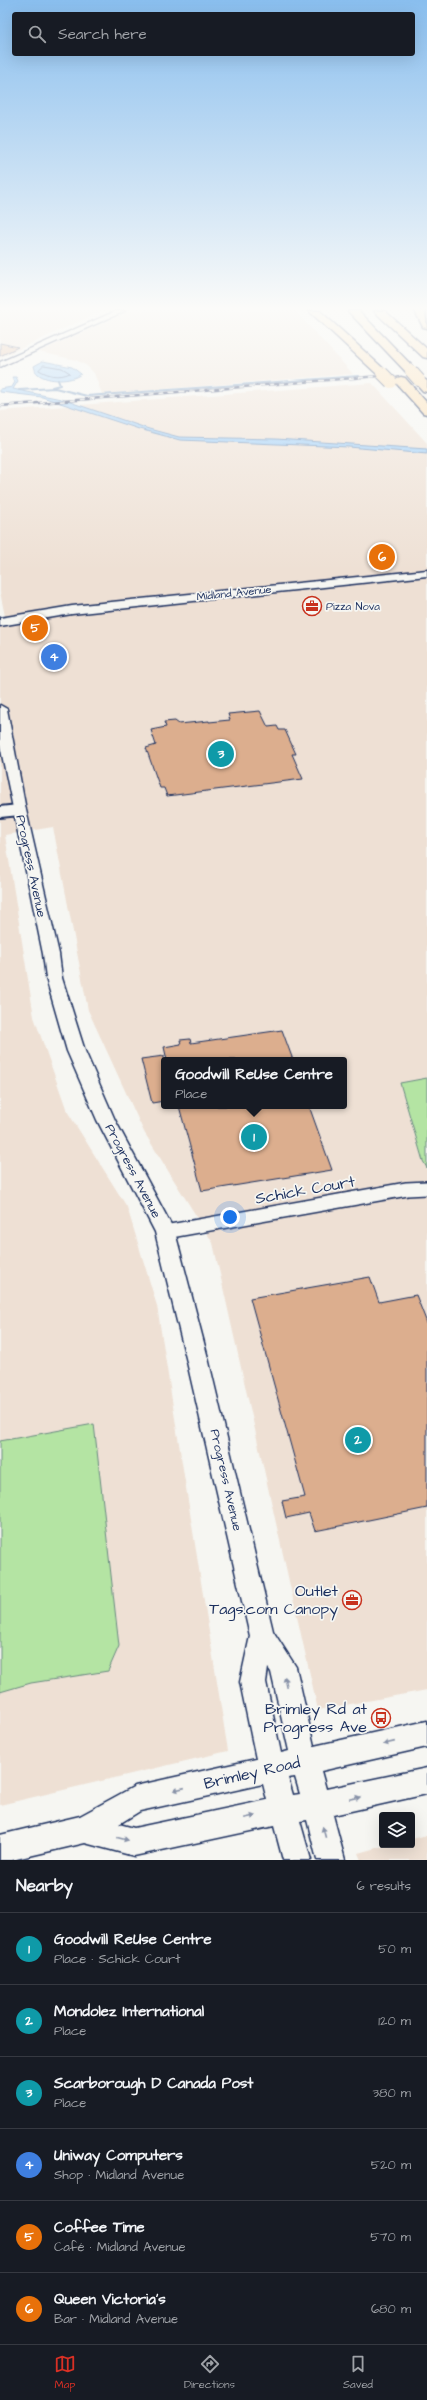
<!DOCTYPE html>
<html lang="en">
<head>
<meta charset="utf-8">
<style>
  :root { --surface:#171b24; --page:#20242c; --text:#f1f3f6; --muted:#9ea1a6; --line:#363941; --accent:#d93025 }
  body { margin:0; font-family:"Architects Daughter",sans-serif; background:var(--page); color:var(--text) }
  .controls { position:absolute; right:12px; bottom:12px; display:grid; overflow:hidden; border-radius:4px; box-shadow:0 4px 16px #0002 }
  .controls button { width:36px; height:36px; display:grid; place-items:center; padding:0; border:0; border-bottom:1px solid var(--line); background:var(--surface); color:var(--text); font:20px sans-serif }
  .you { position:absolute; left:230px; top:1217px; width:14px; height:14px; margin:-10px; border:3px solid #fff; border-radius:50%; background:#1a73e8; box-shadow:0 0 0 6px #1a73e833 }
  .badge { display:grid; place-items:center; width:26px; height:26px; border-radius:50%; background:var(--accent); color:#fff; font-size:13px; font-weight:700 }
  .pin { position:absolute; translate:-50% -50%; border:2px solid #fff; box-shadow:0 1px 4px #0006 }
  .popup { position:absolute; left:161px; top:1057px; width:186px; height:52px; box-sizing:border-box; display:grid; place-content:center; border-radius:4px; background:var(--surface); filter:drop-shadow(0 1px 3px #0005); font-size:13px; white-space:nowrap; color:var(--muted) }
  .popup b { font-size:15px; color:var(--text) }
  .popup::after { content:''; position:absolute; left:50%; top:100%; margin-left:-8px; border:8px solid transparent; border-top-color:var(--surface) }
  .list { margin:0; padding:0; list-style:none }
  h2 { display:flex; justify-content:space-between; align-items:center; height:52px; margin:0; padding:0 16px; font-size:17px }
  h2 small { font-size:13px; font-weight:400; color:var(--muted) }
  .list li { display:grid; grid-template-columns:26px 1fr auto; gap:12px; align-items:center; box-sizing:border-box; height:72px; padding:0 16px; border-top:1px solid var(--line) }
  .list b { display:block; font-size:15px; white-space:nowrap }
  .list p { margin:0; font-size:13px; white-space:nowrap; color:var(--muted) }
  .list em { font-size:13px; font-style:normal; color:var(--muted) }
  .icon { flex:none; width:22px; height:22px; fill:none; stroke:currentColor; stroke-width:2; stroke-linecap:round; stroke-linejoin:round }
  .map { position:relative; flex:none; width:427px; height:1860px; overflow:hidden }
  .search { position:absolute; background:var(--surface); box-shadow:0 4px 16px #0002; left:12px; right:12px; top:12px; height:44px; display:flex; align-items:center; gap:10px; box-sizing:border-box; padding:0 14px; border-radius:4px; color:var(--muted); font-size:15px }
  .sheet { height:484px; background:var(--surface) }
  nav { display:flex; justify-content:space-around; align-items:center; box-sizing:border-box; height:56px; border-top:1px solid var(--line); background:var(--surface); font-size:11px; color:var(--muted) }
  nav a { display:grid; justify-items:center; gap:2px }
  nav .on { color:var(--accent) }
  .map>svg:first-child { display:block }
  .built { fill:#eee0d4; fill-rule:evenodd }
  .green { fill:#b4e4a3; stroke:#688a80 }
  .water { fill:#9ccdf8; stroke:#688eba }
  .lines { fill:none; stroke-linecap:round; stroke-linejoin:round }
  .shore { stroke:#4f6e9c; stroke-width:1 }
  .stream { stroke:#688eba; stroke-width:2 }
  .building { fill:#dcae8e; stroke:#1b2f5e }
  .minor-far1-casing { stroke:#1b2f5e; stroke-width:14 }
  .minor-casing { stroke:#1b2f5e; stroke-width:16 }
  .tertiary-casing { stroke:#1b2f5e; stroke-width:3 }
  .secondary-casing { stroke:#1b2f5e; stroke-width:3 }
  .motorway-casing { stroke:#1b2f5e; stroke-width:3 }
  .minor-far1 { stroke:#f6f6f2; stroke-width:10 }
  .minor { stroke:#f6f6f2; stroke-width:13 }
  .tertiary { fill:#f6f6f2; fill-rule:evenodd }
  .secondary { fill:#f6f6f2; fill-rule:evenodd }
  .motorway { fill:#fcdcac; fill-rule:evenodd }
  .rail-casing { stroke:#1b2f5e; stroke-width:2.5 }
  .rail { stroke:#f6f6f2; stroke-width:1.5; stroke-dasharray:5; stroke-linecap:butt }
  .motorway-bridge-casing { stroke:#1b2f5e; stroke-width:14; stroke-linecap:butt }
  .motorway-bridge { stroke:#fcdcac; stroke-width:12 }
  .oneway { fill:#8892a8 }
  .labels { text-anchor:middle; dominant-baseline:central; stroke-width:3.5; stroke-linejoin:round; paint-order:stroke }
  .far-street-label { font-size:11px; fill:#1b2f5e; stroke:#f6f6f2 }
  .far-poi-label { font-size:11px; fill:#1b2f5e; stroke:#f6f6f2; text-anchor:start }
  .street-label { font-size:13px; fill:#1b2f5e; stroke:#f6f6f2 }
  .near-street-label { font-size:16px; fill:#1b2f5e; stroke:#f6f6f2 }
  .near-poi-label { font-size:16px; fill:#1b2f5e; stroke:#f6f6f2; text-anchor:end }
</style>
</head>
<body>
<div class="map">
<svg width="427" height="1860" viewBox="0 0 427 1860">
  <rect width="100%" height="100%" fill="#f6f6f2"/>
  <filter id="ink" filterUnits="userSpaceOnUse"><feTurbulence type="fractalNoise" baseFrequency=".025" numOctaves="2"/><feDisplacementMap in="SourceGraphic" scale="8" xChannelSelector="R" yChannelSelector="G"/><feConvolveMatrix kernelMatrix="1 2 1 2 8 2 1 2 1" color-interpolation-filters="sRGB"/></filter>
  <g filter="url(#ink)">
    <!-- built -->
    <g class="built">
      <polygon points="0,311 102,311 0,358"/>
      <polygon points="130,311 295,311 353,374 102,394 94,373 87,366 76,360 39,352"/>
      <path d="M 372,383 L 427,443 L 427,1078 L 400,1083 L 423,1161 L 427,1168 L 427,1690 L 318,1710 L 213,1243 L 144,1132 L 88,1010 L 53,827 L 5,835 L 34,1017 L 67,1111 L 127,1207 L 157,1306 L 228,1751 L 0,1805 L 0,627 L 7,626 L 0,592 L 0,411 ZM 164,1060 L 344,1060 L 344,1106 L 164,1106 Z"/>
      <polygon points="427,1835 427,1860 361,1860 358,1853 387,1845 412,1845 412,1839"/>
    </g>
    <!-- green -->
    <g class="green">
      <polygon points="427,1078 427,1168 423,1161 400,1083"/>
      <polygon points="94,1424 119,1646 108,1671 31,1683 0,1692 0,1441"/>
    </g>
    <!-- water -->
    <g class="water">
      <path d="M 43,361 L 72,367 L 81,374 C 71,382 48,382 38,374 C 35,372 35,369 34,366 Z"/>
      <polygon points="12,377 16,377 18,381 13,389 61,399 149,429 179,437 276,439 427,449 427,454 349,447 180,440 139,429 42,397 0,392 0,389 12,387 15,382"/>
    </g>
    <g class="lines">
      <!-- shore -->
      <path class="shore" d="M 44,365 L 62,368 L 70,373 C 59,378 49,376 39,370 Z"/>
      <!-- stream -->
      <g class="stream">
        <polyline points="52,387 60,385 58,380"/>
        <polyline points="19,390 55,388 87,396 359,376"/>
      </g>
    </g>
    <!-- building -->
    <g class="building">
      <polygon points="0,343 18,347 0,356"/>
      <polygon points="260,711 268,727 277,726 279,730 285,730 296,754 292,754 303,779 167,796 164,788 160,788 146,748 156,745 151,730 166,727 164,722 175,721 179,724 209,721 209,722 230,720 228,714"/>
      <polygon points="282,1030 293,1060 167,1060 164,1047 181,1044 180,1040 190,1039 191,1043"/>
      <polygon points="164,1056 164,1101 152,1103 141,1059"/>
      <polygon points="179,1106 309,1106 332,1170 202,1191"/>
      <polygon points="370,1277 379,1302 416,1295 427,1323 427,1508 315,1531 309,1513 286,1518 282,1501 305,1497 250,1298"/>
    </g>
    <g class="lines">
      <!-- minor-far1 casing -->
      <g class="minor-far1-casing">
        <polyline id="minor-far1" points="0,812 19,810"/>
      </g>
      <!-- minor casing -->
      <g class="minor-casing">
        <polyline id="minor" points="165,1232 407,1189 427,1188"/>
      </g>
      <!-- tertiary casing -->
      <g class="tertiary-casing">
        <polygon id="tertiary" points="116,311 125,311 0,367 0,362"/>
      </g>
      <!-- secondary casing -->
      <g class="secondary-casing">
        <g id="secondary">
          <polygon points="427,570 427,576 72,614 0,626 0,618 72,606"/>
          <path d="M 0,705 L 7,709 L 26,810 L 59,954 L 62,978 L 85,1051 L 115,1120 L 175,1232 L 209,1362 L 273,1631 L 296,1667 L 314,1746 L 427,1721 L 427,1747 L 321,1771 L 326,1789 L 427,1768 L 427,1794 L 333,1815 L 345,1860 L 317,1860 L 307,1820 L 300,1821 L 311,1860 L 283,1860 L 274,1826 L 134,1856 L 85,1843 L 12,1860 L 0,1860 L 0,1835 L 80,1816 L 135,1786 L 256,1759 L 240,1682 L 250,1636 L 187,1362 L 155,1232 L 97,1120 L 67,1051 L 46,978 L 43,954 L 0,745 ZM 268,1668 L 271,1672 L 289,1751 L 281,1753 L 266,1682 ZM 295,1777 L 300,1794 L 293,1795 L 288,1778 ZM 263,1784 L 267,1800 L 134,1828 L 119,1824 L 140,1811 Z"/>
        </g>
      </g>
      <!-- motorway casing -->
      <g class="motorway-casing">
        <g id="motorway">
          <polygon points="309,311 320,311 386,371 388,373 386,375 378,375"/>
          <polygon points="348,311 359,311 415,369 417,371 415,373 407,373"/>
          <polygon points="374,311 385,311 427,349 427,358 423,357"/>
          <polygon points="415,311 425,311 427,328 423,327"/>
          <polygon points="419,376 427,381 427,392 423,391 413,380"/>
          <polygon points="401,377 405,378 427,403 427,414 423,413 397,384 395,381 397,378"/>
        </g>
      </g>
      <!-- minor-far1 -->
      <use href="#minor-far1" class="minor-far1"/>
      <!-- minor -->
      <use href="#minor" class="minor"/>
      <!-- tertiary -->
      <use href="#tertiary" class="tertiary"/>
      <!-- secondary -->
      <use href="#secondary" class="secondary"/>
      <!-- motorway -->
      <use href="#motorway" class="motorway"/>
      <!-- rail casing -->
      <g class="rail-casing">
        <polyline id="rail" points="0,406 380,376"/>
      </g>
      <!-- rail -->
      <use href="#rail" class="rail"/>
      <!-- motorway-bridge casing -->
      <g class="motorway-bridge-casing">
        <g id="motorway-bridge">
          <polyline points="411,371 419,380"/>
          <polyline points="382,373 391,382"/>
        </g>
      </g>
      <!-- motorway-bridge -->
      <use href="#motorway-bridge" class="motorway-bridge"/>
    </g>
    <!-- one-way arrows -->
    <defs><path id="oneway-solid" d="M-6-.8H1V-3.2L6.5 0L1 3.2V.8H-6Z"/></defs>
    <g class="oneway">
      <use href="#oneway-solid" transform="translate(286 1682) rotate(-102)"/>
      <use href="#oneway-solid" transform="translate(389 1743) rotate(167)"/>
      <use href="#oneway-solid" transform="translate(179 1789) rotate(167)"/>
      <use href="#oneway-solid" transform="translate(355 1798) rotate(-12)"/>
      <use href="#oneway-solid" transform="translate(250 1817) rotate(-12)"/>
      <use href="#oneway-solid" transform="translate(324 1832) rotate(-105)"/>
      <use href="#oneway-solid" transform="translate(123 1839) rotate(14)"/>
    </g>
  </g>
  <!-- sky -->
  <linearGradient id="sky" x2="0" y2="1"><stop stop-color="#89beee"/><stop offset="0.54" stop-color="#fbfbf9"/><stop offset="1" stop-color="#fbfbf9" stop-opacity="0"/></linearGradient>
  <rect width="427" height="571" fill="url(#sky)"/>
  <!-- icons -->
  <defs>
    <g id="office-ring" transform="scale(1)"><circle r="9.5" fill="#f6f6f2" stroke="#c8321e" stroke-width="1.5"/><path d="M-6-3h4V-5.5h4V-3h4V5H-6ZM-1-4.5V-3h2v-1.5ZM-6 0V1H6V0Z" fill="#c8321e"/></g>
    <g id="bus-ring" transform="scale(1)"><circle r="9.5" fill="#f6f6f2" stroke="#c8321e" stroke-width="1.5"/><path d="M-5-6H5V4H4V6H2V4H-2V6H-4V4H-5ZM-3.5-4V0h7V-4ZM-3.5 1.2v1.5H-2V1.2ZM2 1.2v1.5H3.5V1.2Z" fill="#c8321e"/></g>
  </defs>
  <g fill-rule="evenodd">
    <use href="#office-ring" x="312" y="606"/>
    <use href="#office-ring" x="352" y="1600"/>
    <use href="#bus-ring" x="381" y="1718"/>
  </g>
  <g class="labels">
    <!-- far-street labels -->
    <g class="far-street-label">
      <text transform="translate(234 593) rotate(-6)">Midland Avenue</text>
    </g>
    <!-- far-poi labels -->
    <g class="far-poi-label">
      <text x="326" y="606">Pizza Nova</text>
    </g>
    <!-- street labels -->
    <g class="street-label">
      <text transform="translate(31 866) rotate(78)">Progress Avenue</text>
      <text transform="translate(133 1171) rotate(62)">Progress Avenue</text>
      <text transform="translate(226 1480) rotate(77)">Progress Avenue</text>
    </g>
    <!-- near-street labels -->
    <g class="near-street-label">
      <text transform="translate(305 1190) rotate(-10)">Schick Court</text>
      <text transform="translate(252 1773) rotate(-13)">Brimley Road</text>
    </g>
    <!-- near-poi labels -->
    <g class="near-poi-label">
      <text x="338" y="1591">Outlet<tspan x="338" dy="18">Tags.com Canopy</tspan></text>
      <text x="367" y="1709">Brimley Rd at<tspan x="367" dy="18">Progress Ave</tspan></text>
    </g>
  </g>
</svg>
<div class="controls">
<button><svg class="icon" aria-label="layers" viewBox="0 0 24 24"><path d="M12 4l9 5-9 5-9-5zM3 14l9 5 9-5"/></svg></button>
</div>
<div class="you"></div>
<div class="pin badge" style="left:254px;top:1137px;background:#0f9aa8">1</div>
<div class="popup"><b>Goodwill ReUse Centre</b>Place</div>
<div class="pin badge" style="left:358px;top:1440px;background:#0f9aa8">2</div>
<div class="pin badge" style="left:221px;top:754px;background:#0f9aa8">3</div>
<div class="pin badge" style="left:54px;top:657px;background:#3f7fe0">4</div>
<div class="pin badge" style="left:35px;top:628px;background:#e8710a">5</div>
<div class="pin badge" style="left:382px;top:557px;background:#e8710a">6</div>
<div class="search"><svg class="icon" aria-label="search" viewBox="0 0 24 24"><circle cx="10" cy="10" r="6"/><path d="M15 15l6 6"/></svg>Search here</div>
</div>
<section class="sheet">
<h2>Nearby<small>6 results</small></h2>
<ul class="list">
<li><span class="badge" style="background:#0f9aa8">1</span><div><b>Goodwill ReUse Centre</b><p>Place · Schick Court</p></div><em>50 m</em></li>
<li><span class="badge" style="background:#0f9aa8">2</span><div><b>Mondolez International</b><p>Place</p></div><em>120 m</em></li>
<li><span class="badge" style="background:#0f9aa8">3</span><div><b>Scarborough D Canada Post</b><p>Place</p></div><em>380 m</em></li>
<li><span class="badge" style="background:#3f7fe0">4</span><div><b>Uniway Computers</b><p>Shop · Midland Avenue</p></div><em>520 m</em></li>
<li><span class="badge" style="background:#e8710a">5</span><div><b>Coffee Time</b><p>Café · Midland Avenue</p></div><em>570 m</em></li>
<li><span class="badge" style="background:#e8710a">6</span><div><b>Queen Victoria's</b><p>Bar · Midland Avenue</p></div><em>680 m</em></li>
</ul>
</section>
<nav>
<a class="on"><svg class="icon" aria-label="map" viewBox="0 0 24 24"><path d="M3 6l6-2 6 2 6-2v14l-6 2-6-2-6 2zM9 4v14M15 6v14"/></svg>Map</a>
<a><svg class="icon" aria-label="directions" viewBox="0 0 24 24"><path d="M12 3l9 9-9 9-9-9zM9 14v-3h6M13 9l2 2-2 2"/></svg>Directions</a>
<a><svg class="icon" aria-label="saved" viewBox="0 0 24 24"><path d="M7 4h10v16l-5-4-5 4z"/></svg>Saved</a>
</nav>
</body>
</html>
